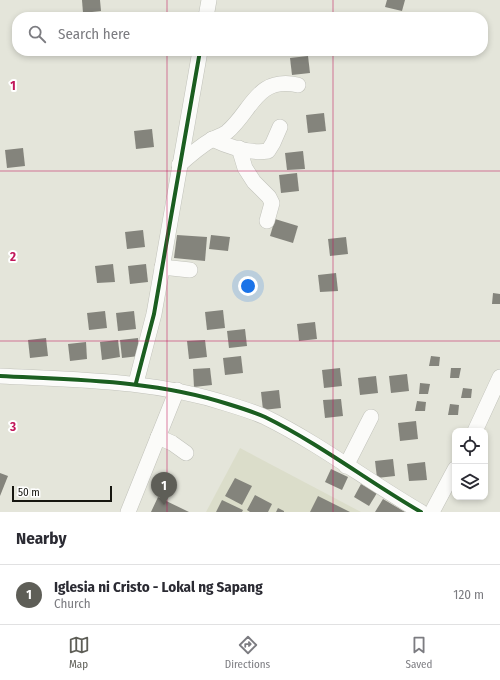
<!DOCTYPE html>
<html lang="en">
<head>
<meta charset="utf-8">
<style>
  :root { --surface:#fff; --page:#f2f2f3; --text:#2b2b33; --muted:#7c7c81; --line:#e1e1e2; --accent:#5e5e57 }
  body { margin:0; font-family:"Fira Sans Condensed",sans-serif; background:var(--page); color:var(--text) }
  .controls { position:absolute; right:12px; bottom:12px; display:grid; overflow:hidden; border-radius:8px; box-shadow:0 2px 6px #0003 }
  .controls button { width:36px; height:36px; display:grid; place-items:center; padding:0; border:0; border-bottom:1px solid var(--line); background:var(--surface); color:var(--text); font:20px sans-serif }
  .scale { position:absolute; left:12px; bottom:10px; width:100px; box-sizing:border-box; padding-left:4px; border:2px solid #161610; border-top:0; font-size:11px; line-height:14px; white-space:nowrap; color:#161610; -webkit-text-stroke:3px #fff; paint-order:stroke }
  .you { position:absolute; left:248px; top:286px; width:14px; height:14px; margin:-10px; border:3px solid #fff; border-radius:50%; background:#1a73e8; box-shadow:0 0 0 6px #1a73e833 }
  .badge { display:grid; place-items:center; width:26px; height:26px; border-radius:50%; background:var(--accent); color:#fff; font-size:13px; font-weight:700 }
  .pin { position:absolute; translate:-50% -33px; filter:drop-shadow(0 1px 2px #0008) }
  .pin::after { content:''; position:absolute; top:21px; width:14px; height:12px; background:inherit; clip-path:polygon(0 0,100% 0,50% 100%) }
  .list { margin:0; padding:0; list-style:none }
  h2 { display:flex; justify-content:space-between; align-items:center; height:52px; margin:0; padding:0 16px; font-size:17px }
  h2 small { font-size:13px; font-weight:400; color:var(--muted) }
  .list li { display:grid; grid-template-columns:26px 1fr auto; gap:12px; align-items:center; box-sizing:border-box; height:60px; padding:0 16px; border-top:1px solid var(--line) }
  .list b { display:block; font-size:15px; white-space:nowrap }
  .list p { margin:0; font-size:13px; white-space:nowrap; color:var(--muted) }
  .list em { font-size:13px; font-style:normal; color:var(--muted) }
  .icon { flex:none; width:22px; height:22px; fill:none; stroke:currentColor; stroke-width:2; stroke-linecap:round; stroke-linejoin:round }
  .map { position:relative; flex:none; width:500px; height:512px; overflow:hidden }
  .search { position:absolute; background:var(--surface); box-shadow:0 2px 6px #0003; left:12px; right:12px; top:12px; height:44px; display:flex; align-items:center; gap:10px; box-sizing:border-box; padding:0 14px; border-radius:16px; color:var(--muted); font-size:15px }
  .sheet { height:112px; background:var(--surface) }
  nav { display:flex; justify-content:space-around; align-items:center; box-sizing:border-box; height:56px; border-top:1px solid var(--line); background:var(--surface); font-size:11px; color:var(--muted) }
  nav a { display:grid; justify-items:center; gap:2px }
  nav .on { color:var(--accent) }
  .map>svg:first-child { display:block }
  .built { fill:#dbddca }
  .building { fill:#84847c }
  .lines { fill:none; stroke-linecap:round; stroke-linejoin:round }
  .minor-casing { stroke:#c1c2ba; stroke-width:16 }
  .minor { stroke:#fbfbf9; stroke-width:15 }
  .cycleway-casing { stroke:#fff; stroke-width:6 }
  .cycleway { stroke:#1b5e20; stroke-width:4 }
  .grid { fill:none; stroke:#c2185b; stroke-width:1; stroke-opacity:0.55 }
  .grid-label { font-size:13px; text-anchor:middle; font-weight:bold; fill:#c2185b; stroke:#fff; stroke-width:4; stroke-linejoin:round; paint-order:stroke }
</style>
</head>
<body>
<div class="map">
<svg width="500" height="512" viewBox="0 0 500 512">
  <rect width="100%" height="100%" fill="#e4e5da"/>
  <!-- built -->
  <polygon class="built" points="240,448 361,512 206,512"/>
  <!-- building -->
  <g class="building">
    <polygon points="82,0 100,0 101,11 83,13"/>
    <polygon points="387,0 405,0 402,11 385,7"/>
    <polygon points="308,56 310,73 292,75 290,58"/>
    <polygon points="324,113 326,131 308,133 306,115"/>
    <polygon points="152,129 154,147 136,149 134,131"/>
    <polygon points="23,148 25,166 7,168 5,150"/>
    <polygon points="303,151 305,169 287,170 285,153"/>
    <polygon points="297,173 299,191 281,193 279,175"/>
    <polygon points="275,219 298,226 293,243 270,236"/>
    <polygon points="143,230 145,247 127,249 125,232"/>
    <polygon points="177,235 207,237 205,261 174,258"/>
    <polygon points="211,235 230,237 228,251 209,249"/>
    <polygon points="346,237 348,254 330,256 328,239"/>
    <polygon points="113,264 115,282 97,283 95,266"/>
    <polygon points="146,264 148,282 130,284 128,266"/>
    <polygon points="336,273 338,291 320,292 318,275"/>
    <polygon points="493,293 500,294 500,304 492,304"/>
    <polygon points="223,310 225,328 207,330 205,312"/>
    <polygon points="105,311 107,328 89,330 87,313"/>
    <polygon points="134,311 136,329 118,331 116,313"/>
    <polygon points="315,322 317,339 299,341 297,324"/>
    <polygon points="245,329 247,346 229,348 227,331"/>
    <polygon points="46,338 48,356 30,358 28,340"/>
    <polygon points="138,338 139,356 122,358 120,340"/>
    <polygon points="118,340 120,357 102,360 100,342"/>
    <polygon points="205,340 207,357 189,359 187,341"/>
    <polygon points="86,342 87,359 70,361 68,344"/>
    <polygon points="241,356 243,373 225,375 223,358"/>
    <polygon points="431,356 440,357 439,366 429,366"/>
    <polygon points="210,368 212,385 194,387 193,369"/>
    <polygon points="340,368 342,386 324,388 322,370"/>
    <polygon points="451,368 461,368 459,378 450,378"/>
    <polygon points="407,374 409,391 391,393 389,376"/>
    <polygon points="376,376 378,393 360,395 358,378"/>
    <polygon points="420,383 430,384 428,394 419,394"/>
    <polygon points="463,388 472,389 471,398 461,398"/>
    <polygon points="279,390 281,408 263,410 261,392"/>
    <polygon points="341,399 343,416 325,418 323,400"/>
    <polygon points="417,401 426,402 425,411 415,411"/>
    <polygon points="450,404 459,405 458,415 448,415"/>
    <polygon points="416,421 418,439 400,441 398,423"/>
    <polygon points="393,459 395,476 377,478 375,461"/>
    <polygon points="425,462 427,480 409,481 407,464"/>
    <polygon points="331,469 348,477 342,490 325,482"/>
    <polygon points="0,473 8,476 0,496"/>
    <polygon points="235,478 252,486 242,505 225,496"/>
    <polygon points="361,484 377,493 369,506 354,497"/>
    <polygon points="255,495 272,504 268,512 250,512 247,510"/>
    <polygon points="318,496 350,512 310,512"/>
    <polygon points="158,497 189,512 151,512"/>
    <polygon points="383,499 405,512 375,512"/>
    <polygon points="222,500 243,510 242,512 216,512"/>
    <polygon points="278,508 284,511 284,512 276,512"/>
  </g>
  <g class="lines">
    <!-- minor casing -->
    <g class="minor-casing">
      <g id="minor">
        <polyline points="206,17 209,0"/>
        <path d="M 212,139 C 229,147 249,154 268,151 L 273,143 L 280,127"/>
        <polyline points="239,148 245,168 254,182 269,197 272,203 267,221"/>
        <path d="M 179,165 C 189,156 199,147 211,140 C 216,137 222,136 227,132 C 252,111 256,76 298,85"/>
        <polyline points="162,267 190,270"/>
        <path d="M 0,376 C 77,380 154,380 228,404 C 241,408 254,412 265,417 C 320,444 369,482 421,512"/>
        <polyline points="136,383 154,314 200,51"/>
        <polyline points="475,431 500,377"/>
        <polyline points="158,437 172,443 186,453"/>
        <polyline points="346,466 371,417"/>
        <polyline points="128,512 177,390"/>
        <polyline points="432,512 455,469"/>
      </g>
    </g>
    <!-- minor -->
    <use href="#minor" class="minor"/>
    <!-- cycleway casing -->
    <g class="cycleway-casing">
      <g id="cycleway">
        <path d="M 0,376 C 77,380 154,380 228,404 C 241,408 254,412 265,417 C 320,444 369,482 421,512"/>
        <polyline points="136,383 154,314 200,51"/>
      </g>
    </g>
    <!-- cycleway -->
    <use href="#cycleway" class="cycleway"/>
  </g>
  <!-- grid -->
  <path class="grid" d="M 167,0 L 167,17M 333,0 L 333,17M 167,51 L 167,512M 333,51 L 333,512M 0,171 L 500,171M 0,341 L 500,341"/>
  <g class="grid-label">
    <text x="13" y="90">1</text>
    <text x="13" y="261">2</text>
    <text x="13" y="431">3</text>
  </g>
</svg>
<div class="controls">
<button><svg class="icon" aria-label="locate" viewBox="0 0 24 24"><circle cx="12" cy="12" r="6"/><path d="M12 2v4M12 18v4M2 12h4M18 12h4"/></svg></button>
<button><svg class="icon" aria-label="layers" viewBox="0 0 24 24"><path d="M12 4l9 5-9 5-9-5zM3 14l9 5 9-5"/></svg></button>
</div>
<div class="scale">50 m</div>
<div class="you"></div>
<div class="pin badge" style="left:164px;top:505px">1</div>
<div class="search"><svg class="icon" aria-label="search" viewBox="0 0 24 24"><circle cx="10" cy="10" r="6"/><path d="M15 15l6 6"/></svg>Search here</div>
</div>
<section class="sheet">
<h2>Nearby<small></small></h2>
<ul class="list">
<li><span class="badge">1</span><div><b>Iglesia ni Cristo - Lokal ng Sapang</b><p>Church</p></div><em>120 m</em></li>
</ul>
</section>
<nav>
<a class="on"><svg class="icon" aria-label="map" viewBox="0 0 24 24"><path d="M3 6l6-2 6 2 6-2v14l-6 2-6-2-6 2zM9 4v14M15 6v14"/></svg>Map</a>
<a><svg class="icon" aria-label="directions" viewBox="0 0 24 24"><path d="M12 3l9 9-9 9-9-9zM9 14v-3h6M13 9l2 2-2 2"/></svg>Directions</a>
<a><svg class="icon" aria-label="saved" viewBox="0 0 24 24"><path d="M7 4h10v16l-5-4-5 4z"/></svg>Saved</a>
</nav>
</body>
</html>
